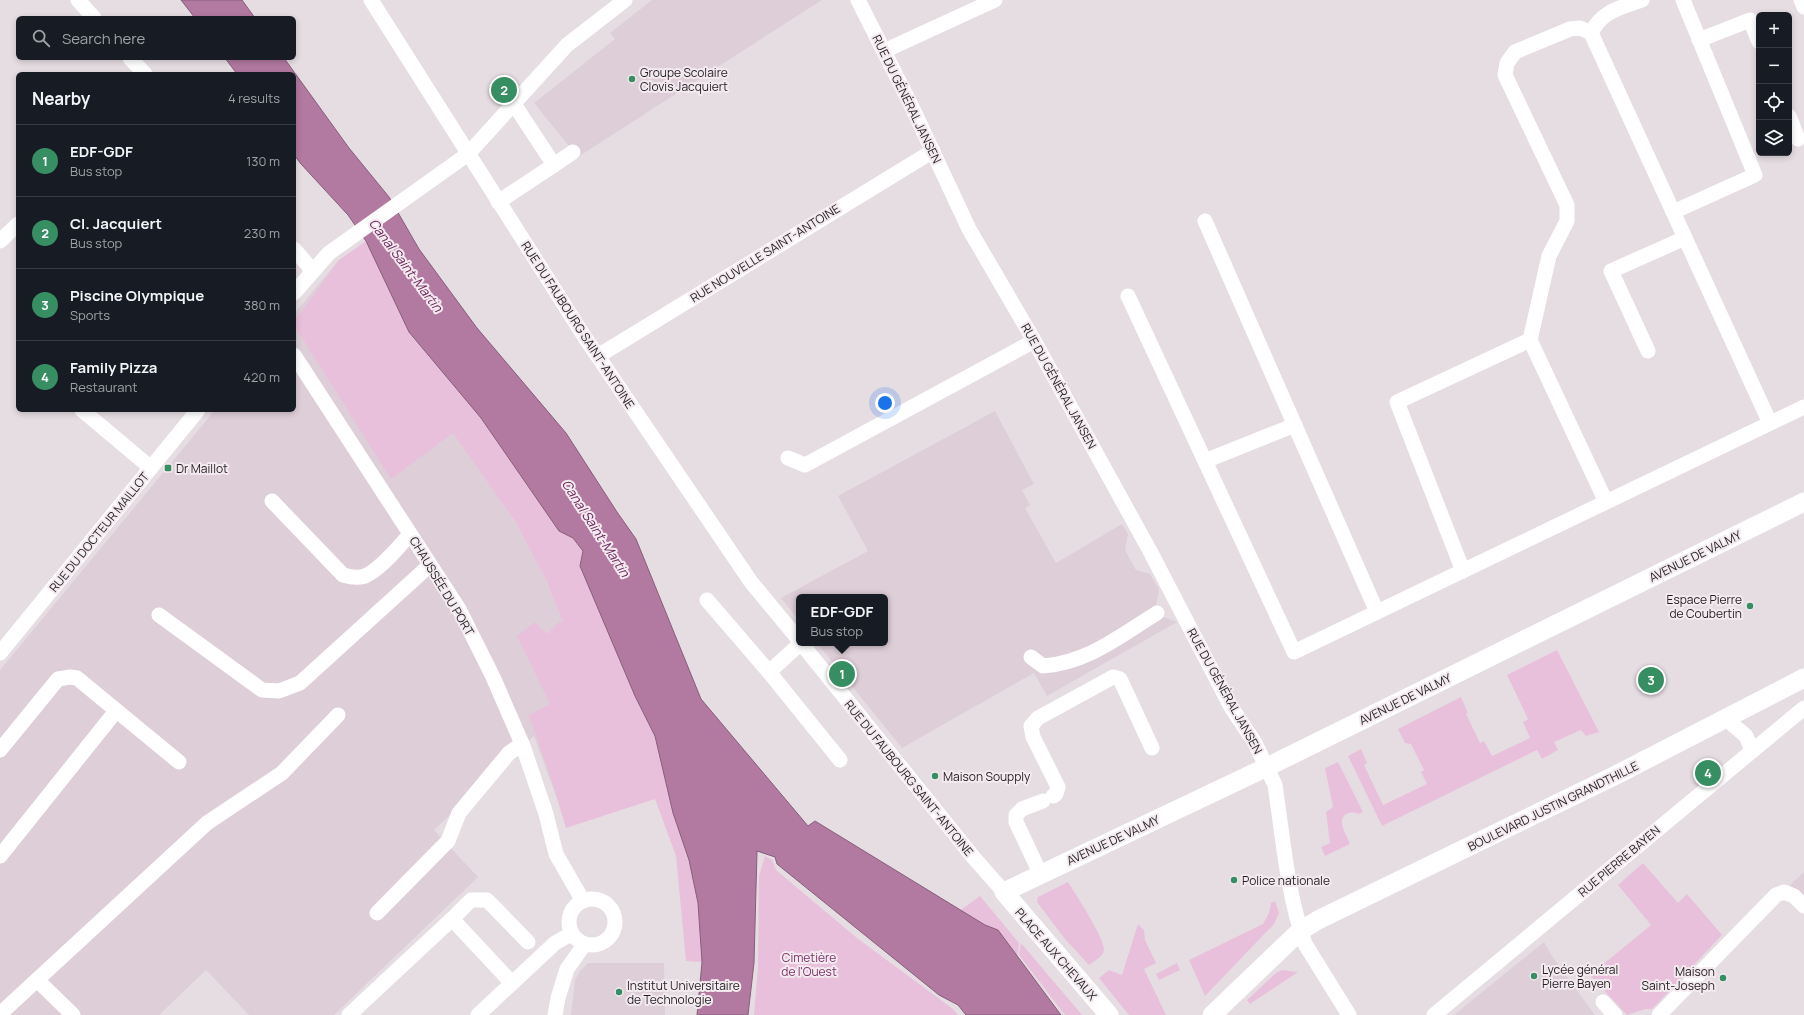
<!DOCTYPE html>
<html lang="en">
<head>
<meta charset="utf-8">
<style>
  :root { --surface:#171b24; --page:#20242c; --text:#f1f3f6; --muted:#9ea1a6; --line:#363941; --accent:#378e63 }
  body { margin:0; font-family:Manrope,sans-serif; background:var(--page); color:var(--text) }
  .controls { position:absolute; right:12px; top:12px; display:grid; overflow:hidden; border-radius:6px; box-shadow:0 2px 6px #0003 }
  .controls button { width:36px; height:36px; display:grid; place-items:center; padding:0; border:0; border-bottom:1px solid var(--line); background:var(--surface); color:var(--text); font:20px sans-serif }
  .you { position:absolute; left:885px; top:403px; width:14px; height:14px; margin:-10px; border:3px solid #fff; border-radius:50%; background:#1a73e8; box-shadow:0 0 0 6px #1a73e833 }
  .badge { display:grid; place-items:center; width:26px; height:26px; border-radius:50%; background:var(--accent); color:#fff; font-size:13px; font-weight:700 }
  .pin { position:absolute; translate:-50% -50%; border:2px solid #fff; box-shadow:0 1px 4px #0006 }
  .popup { position:absolute; left:796px; top:594px; width:92px; height:52px; box-sizing:border-box; display:grid; place-content:center; border-radius:6px; background:var(--surface); filter:drop-shadow(0 1px 3px #0005); font-size:13px; white-space:nowrap; color:var(--muted) }
  .popup b { font-size:15px; color:var(--text) }
  .popup::after { content:''; position:absolute; left:50%; top:100%; margin-left:-8px; border:8px solid transparent; border-top-color:var(--surface) }
  .list { margin:0; padding:0; list-style:none }
  h2 { display:flex; justify-content:space-between; align-items:center; height:52px; margin:0; padding:0 16px; font-size:17px }
  h2 small { font-size:13px; font-weight:400; color:var(--muted) }
  .list li { display:grid; grid-template-columns:26px 1fr auto; gap:12px; align-items:center; box-sizing:border-box; height:72px; padding:0 16px; border-top:1px solid var(--line) }
  .list b { display:block; font-size:15px; white-space:nowrap }
  .list p { margin:0; font-size:13px; white-space:nowrap; color:var(--muted) }
  .list em { font-size:13px; font-style:normal; color:var(--muted) }
  .icon { flex:none; width:22px; height:22px; fill:none; stroke:currentColor; stroke-width:2; stroke-linecap:round; stroke-linejoin:round }
  .map { position:relative; flex:none; width:1804px; height:1015px; overflow:hidden }
  .search { position:absolute; background:var(--surface); box-shadow:0 2px 6px #0003; left:16px; top:16px; width:280px; height:44px; display:flex; align-items:center; gap:10px; box-sizing:border-box; padding:0 14px; border-radius:6px; color:var(--muted); font-size:15px }
  .panel { position:absolute; background:var(--surface); box-shadow:0 2px 6px #0003; left:16px; top:72px; width:280px; height:340px; border-radius:6px }
  .map>svg:first-child { display:block }
  .built { fill:#deced8 }
  .green { fill:#e9c0db }
  .water { fill:#b279a1; stroke:#875e7b }
  .lines { fill:none; stroke-linecap:round; stroke-linejoin:round }
  .minor { stroke:#fff; stroke-width:15 }
  .major { stroke:#fff; stroke-width:19 }
  .poi-dot { fill:#378e63; stroke:#f3eaf0; stroke-width:1.5 }
  .labels { text-anchor:middle; dominant-baseline:central; stroke-width:4; stroke-linejoin:round; paint-order:stroke }
  .poi-label { font-size:12px; fill:#231f21; stroke:#f3eaf0; text-anchor:start }
  .street-label { font-size:12px; fill:#231f21; stroke:#f3eaf0 }
  .park-label { font-size:12px; fill:#7a3368; stroke:#f3eaf0 }
  .water-label { font-size:13px; font-style:italic; fill:#692358; stroke:#f3eaf0 }
</style>
</head>
<body>
<div class="map">
<svg width="1804" height="1015" viewBox="0 0 1804 1015">
  <rect width="100%" height="100%" fill="#e6dde3"/>
  <!-- built -->
  <g class="built">
    <polygon points="652,0 822,0 578,157 534,103 615,39 610,33"/>
    <polygon points="339,260 357,293 516,523 547,582 563,622 566,823 534,736 434,830 478,877 334,1015 249,1015 206,970 159,1015 0,1015 0,670 215,410 294,410 294,314"/>
    <polygon points="995,411 1034,484 1022,490 1030,505 1025,508 1056,563 1122,524 1128,534 1125,550 1136,570 1150,574 1159,590 1156,605 1163,617 1177,622 1047,696 1034,673 902,748 817,643 885,643 885,597 799,597 799,620 781,598 868,551 838,496"/>
    <polygon points="1804,872 1804,899 1790,885"/>
    <polygon points="1544,942 1552,956 1595,1015 1454,1015"/>
    <polygon points="588,963 664,963 665,1015 571,1015 575,980 580,971"/>
  </g>
  <!-- green -->
  <g class="green">
    <polygon points="366,241 409,332 481,418 559,531 573,538 583,552 580,566 637,700 655,736 673,813 689,860 698,903 702,962 686,961 676,856 655,799 566,828 554,788 529,715 550,704 517,636 535,622 547,634 559,622 563,622 547,582 516,523 453,433 391,479 294,325 294,322 339,260"/>
    <polygon points="1557,650 1599,732 1586,736 1581,730 1554,742 1558,750 1542,759 1537,750 1382,826 1348,756 1361,749 1367,763 1364,765 1383,805 1427,784 1421,772 1424,770 1411,744 1405,743 1398,729 1461,697 1468,713 1466,714 1480,743 1484,741 1492,756 1530,738 1523,722 1528,719 1507,675"/>
    <path d="M 1338,762 L 1363,812 L 1359,814 C 1355,812 1350,812 1346,814 C 1336,821 1347,835 1350,844 L 1325,856 L 1321,847 L 1330,843 L 1326,812 L 1333,807 L 1325,768 Z"/>
    <polygon points="765,856 772,860 776,870 857,938 953,1009 958,1015 754,1015 758,966 759,876"/>
    <polygon points="1643,863 1678,903 1687,894 1722,935 1652,1009 1645,1009 1627,1015 1590,975 1651,925 1618,885"/>
    <path d="M 1068,882 C 1076,895 1104,937 1104,950 C 1103,957 1094,961 1089,965 L 1065,939 L 1037,902 L 1038,897 Z"/>
    <polygon points="980,896 1019,943 1018,954 1009,976 954,915"/>
    <polygon points="1275,901 1279,913 1274,924 1205,996 1189,960 1263,924 1269,913 1271,903"/>
    <polygon points="1138,924 1144,930 1145,940 1156,963 1144,969 1166,1015 1129,1015 1099,978 1109,970 1122,975"/>
    <polygon points="1021,943 1082,1015 1065,1015 1019,955"/>
    <polygon points="1177,963 1180,970 1159,980 1156,974"/>
    <polygon points="1282,970 1298,972 1250,1004 1247,1000 1276,973"/>
  </g>
  <!-- water -->
  <g class="water">
    <polygon points="181,0 242,0 255,18 195,18"/>
    <polygon points="225,58 284,58 349,148 389,197 419,249 477,328 566,433 617,512 636,539 701,699 808,826 815,821 985,925 998,930 1061,1015 966,1015 958,1005 939,995 777,864 775,857 757,851 754,963 748,1015 697,1015 702,962 698,903 689,860 673,813 655,736 635,696 580,566 583,551 573,538 559,531 481,418 409,332 366,241 348,215 301,164 294,155 294,74 237,74"/>
  </g>
  <g class="lines">
    <!-- minor -->
    <g class="minor">
      <polyline points="78,0 94,18"/>
      <polyline points="371,0 584,336 751,582 799,640"/>
      <path d="M 858,0 L 911,105 L 969,229 L 1032,337 L 1150,551 L 1231,707 L 1255,743 L 1275,785 C 1283,838 1287,893 1305,944 L 1349,1015"/>
      <polyline points="1801,0 1804,7"/>
      <path d="M 1591,33 C 1602,11 1619,8 1642,0"/>
      <polyline points="1699,40 1750,20 1759,42"/>
      <polyline points="884,51 995,0"/>
      <polyline points="130,58 145,74"/>
      <polyline points="1789,116 1798,139"/>
      <polyline points="554,165 573,152"/>
      <polyline points="498,202 554,165 514,104"/>
      <polyline points="1673,212 1755,175 1683,0"/>
      <polyline points="1205,221 1377,612"/>
      <polyline points="0,241 18,224"/>
      <polyline points="294,249 313,271"/>
      <polyline points="294,293 329,253 468,154 567,45 625,0"/>
      <polyline points="1128,296 1294,652 1804,407"/>
      <polyline points="1530,340 1549,256 1567,221 1567,205 1505,75 1507,63 1515,52 1570,29 1580,28 1591,33 1770,423"/>
      <polyline points="1648,351 1611,271 1685,238"/>
      <polyline points="294,355 459,609 493,677 523,746 546,814 556,854 583,901"/>
      <polyline points="598,356 933,151"/>
      <polyline points="82,410 151,468"/>
      <polyline points="788,458 805,465 1034,341"/>
      <polyline points="1205,461 1295,425"/>
      <path d="M 272,501 L 343,575 C 350,577 360,579 367,575 C 382,567 399,547 410,534"/>
      <polyline points="1463,571 1397,402 1530,340 1606,502"/>
      <polyline points="707,600 769,672 801,643"/>
      <polyline points="159,615 262,690 279,691 300,683 430,565"/>
      <polyline points="801,643 974,858 1004,892"/>
      <polyline points="0,653 198,410"/>
      <path d="M 1031,657 L 1043,666 C 1087,663 1120,636 1157,613"/>
      <polyline points="769,672 840,760"/>
      <polyline points="1726,719 1746,736 1752,750"/>
      <polyline points="0,750 58,679 70,677 77,678 179,762"/>
      <polyline points="1053,796 1056,794 1058,787 1033,737 1031,726 1038,718 1113,677 1120,679 1152,748"/>
      <polyline points="0,856 116,711"/>
      <polyline points="1041,875 1016,822 1016,815 1022,809 1043,801"/>
      <circle cx="592" cy="922" r="23"/>
      <polyline points="377,913 448,841 459,813 509,753 522,744"/>
      <polyline points="452,919 471,900 487,900 528,942"/>
      <polyline points="37,980 73,1015"/>
      <polyline points="1603,1002 1615,1015"/>
      <polyline points="0,1014 207,823 282,773 338,715"/>
      <polyline points="349,1015 452,919 512,983"/>
      <polyline points="478,1015 555,943 571,934"/>
      <polyline points="555,1015 558,998 567,969 584,945"/>
      <polyline points="1434,1015 1804,708"/>
      <polyline points="1659,1015 1776,895 1784,892 1794,896 1804,906"/>
    </g>
    <!-- major -->
    <g class="major">
      <polyline points="1109,1015 1004,892 1267,767 1804,502"/>
      <polyline points="1212,1015 1300,931 1318,920 1616,775 1804,678"/>
    </g>
  </g>
  <!-- markers -->
  <g class="poi-dot">
    <circle cx="632" cy="79" r="4"/>
    <rect x="164" y="464" width="8" height="8" rx="2"/>
    <circle cx="1750" cy="606" r="4"/>
    <circle cx="935" cy="776" r="4"/>
    <circle cx="1234" cy="880" r="4"/>
    <circle cx="1534" cy="976" r="4"/>
    <circle cx="1723" cy="978" r="4"/>
    <circle cx="619" cy="992" r="4"/>
  </g>
  <g class="labels">
    <!-- poi labels -->
    <g class="poi-label">
      <text x="640" y="72">Groupe Scolaire<tspan x="640" dy="14">Clovis Jacquiert</tspan></text>
      <text x="176" y="468">Dr Maillot</text>
      <text x="1742" y="599" text-anchor="end">Espace Pierre<tspan x="1742" dy="14">de Coubertin</tspan></text>
      <text x="943" y="776">Maison Soupply</text>
      <text x="1242" y="880">Police nationale</text>
      <text x="1542" y="969">Lycée général<tspan x="1542" dy="14">Pierre Bayen</tspan></text>
      <text x="1715" y="971" text-anchor="end">Maison<tspan x="1715" dy="14">Saint-Joseph</tspan></text>
      <text x="627" y="985">Institut Universitaire<tspan x="627" dy="14">de Technologie</tspan></text>
    </g>
    <!-- street labels -->
    <g class="street-label">
      <text transform="translate(907 99) rotate(64)">RUE DU GÉNÉRAL JANSEN</text>
      <text transform="translate(765 253) rotate(-32)">RUE NOUVELLE SAINT-ANTOINE</text>
      <text transform="translate(578 325) rotate(57)">RUE DU FAUBOURG SAINT-ANTOINE</text>
      <text transform="translate(1059 386) rotate(61)">RUE DU GÉNÉRAL JANSEN</text>
      <text transform="translate(99 532) rotate(-51)">RUE DU DOCTEUR MAILLOT</text>
      <text transform="translate(1695 556) rotate(-26)">AVENUE DE VALMY</text>
      <text transform="translate(442 586) rotate(59)">CHAUSSÉE DU PORT</text>
      <text transform="translate(1225 691) rotate(61)">RUE DU GÉNÉRAL JANSEN</text>
      <text transform="translate(1405 699) rotate(-26)">AVENUE DE VALMY</text>
      <text transform="translate(909 778) rotate(51)">RUE DU FAUBOURG SAINT-ANTOINE</text>
      <text transform="translate(1553 806) rotate(-26)">BOULEVARD JUSTIN GRANDTHILLE</text>
      <text transform="translate(1113 840) rotate(-25)">AVENUE DE VALMY</text>
      <text transform="translate(1619 861) rotate(-40)">RUE PIERRE BAYEN</text>
      <text transform="translate(1056 954) rotate(49)">PLACE AUX CHEVAUX</text>
    </g>
    <!-- park labels -->
    <g class="park-label">
      <text x="809" y="957">Cimetière<tspan x="809" dy="14">de l'Ouest</tspan></text>
    </g>
    <!-- water labels -->
    <g class="water-label">
      <text transform="translate(406 265) rotate(53)">Canal Saint-Martin</text>
      <text transform="translate(596 528) rotate(57)">Canal Saint-Martin</text>
    </g>
  </g>
</svg>
<div class="controls">
<button>+</button>
<button>−</button>
<button><svg class="icon" aria-label="locate" viewBox="0 0 24 24"><circle cx="12" cy="12" r="6"/><path d="M12 2v4M12 18v4M2 12h4M18 12h4"/></svg></button>
<button><svg class="icon" aria-label="layers" viewBox="0 0 24 24"><path d="M12 4l9 5-9 5-9-5zM3 14l9 5 9-5"/></svg></button>
</div>
<div class="you"></div>
<div class="pin badge" style="left:842px;top:674px">1</div>
<div class="popup"><b>EDF-GDF</b>Bus stop</div>
<div class="pin badge" style="left:504px;top:90px">2</div>
<div class="pin badge" style="left:1651px;top:680px">3</div>
<div class="pin badge" style="left:1708px;top:773px">4</div>
<div class="search"><svg class="icon" aria-label="search" viewBox="0 0 24 24"><circle cx="10" cy="10" r="6"/><path d="M15 15l6 6"/></svg>Search here</div>
<section class="panel">
<h2>Nearby<small>4 results</small></h2>
<ul class="list">
<li><span class="badge">1</span><div><b>EDF-GDF</b><p>Bus stop</p></div><em>130 m</em></li>
<li><span class="badge">2</span><div><b>Cl. Jacquiert</b><p>Bus stop</p></div><em>230 m</em></li>
<li><span class="badge">3</span><div><b>Piscine Olympique</b><p>Sports</p></div><em>380 m</em></li>
<li><span class="badge">4</span><div><b>Family Pizza</b><p>Restaurant</p></div><em>420 m</em></li>
</ul>
</section>
</div>
</body>
</html>
